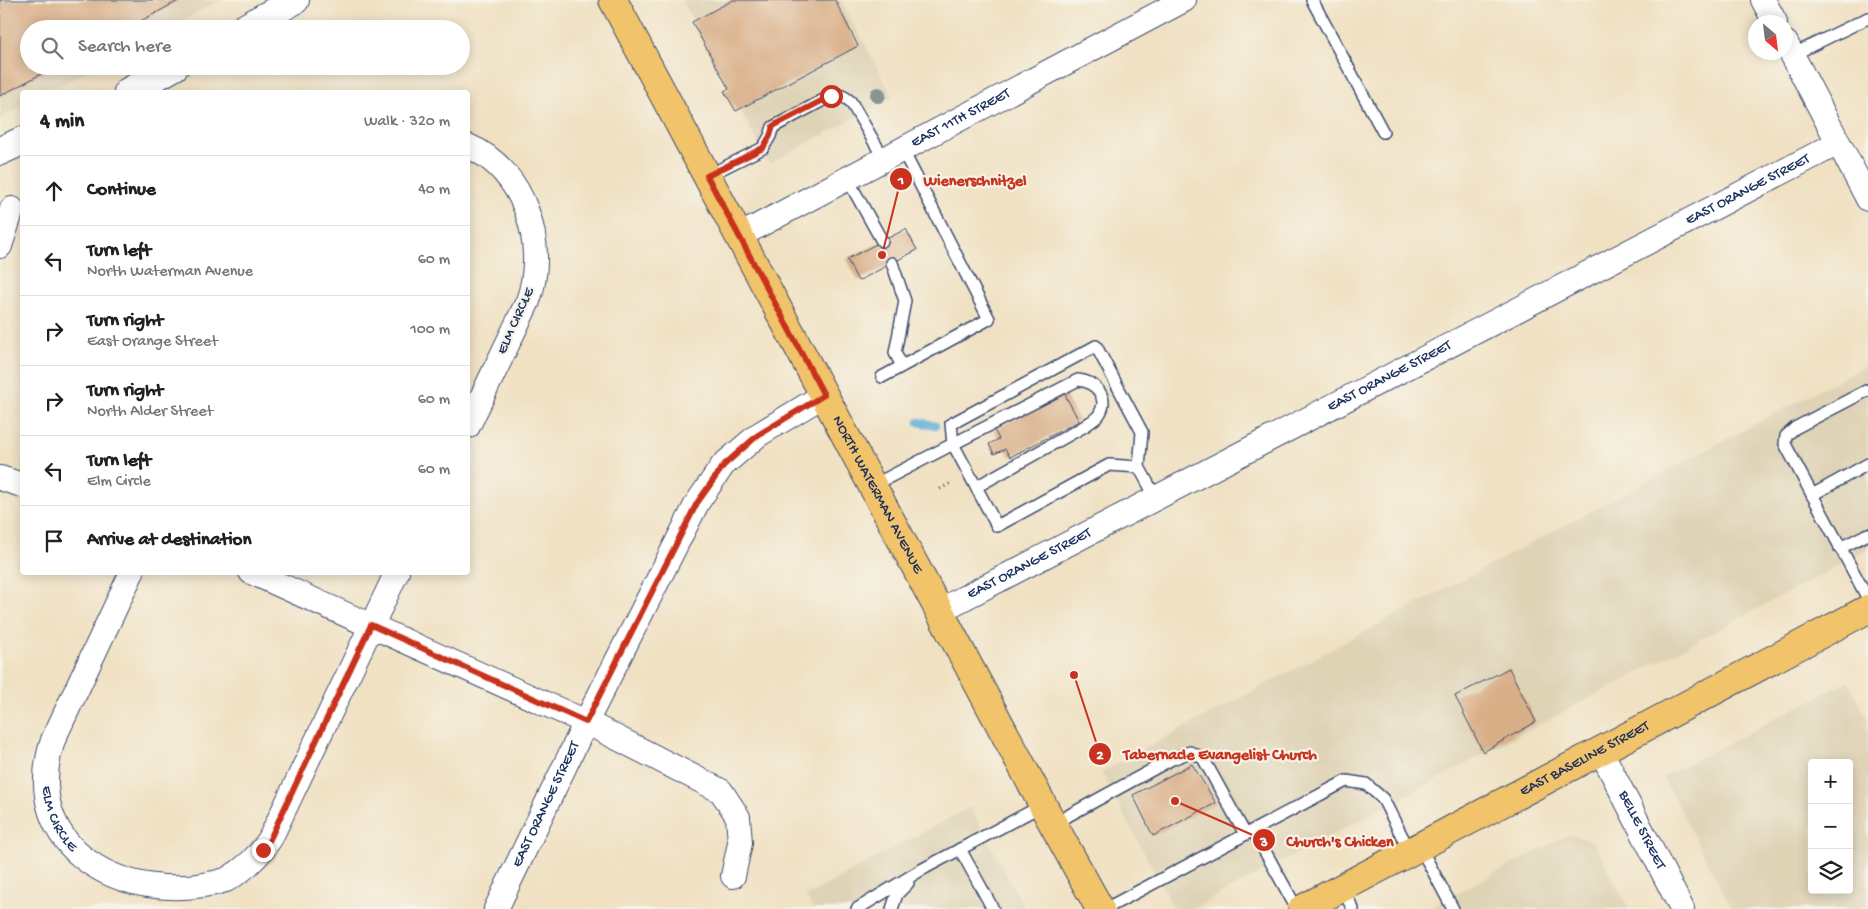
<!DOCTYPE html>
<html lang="en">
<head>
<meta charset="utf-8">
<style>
  :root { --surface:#fff; --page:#f2f2f2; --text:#202124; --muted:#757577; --line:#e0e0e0 }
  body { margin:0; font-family:"Gochi Hand",sans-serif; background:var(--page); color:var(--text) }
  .controls { position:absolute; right:15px; bottom:15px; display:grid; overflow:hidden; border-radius:5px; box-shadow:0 2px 12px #0003 }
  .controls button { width:45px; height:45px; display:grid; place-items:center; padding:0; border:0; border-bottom:1px solid var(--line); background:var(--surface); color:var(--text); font:25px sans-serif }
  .compass { position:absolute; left:1748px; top:15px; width:45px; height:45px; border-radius:50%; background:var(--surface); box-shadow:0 2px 12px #0003; rotate:152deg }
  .stop { position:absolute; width:15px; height:15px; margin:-11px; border:4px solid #c8321e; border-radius:50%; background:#fff }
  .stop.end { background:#c8321e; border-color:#fff; box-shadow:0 1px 5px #0008 }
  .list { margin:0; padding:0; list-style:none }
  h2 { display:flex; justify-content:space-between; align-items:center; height:65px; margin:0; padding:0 20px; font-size:21px }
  h2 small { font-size:16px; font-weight:400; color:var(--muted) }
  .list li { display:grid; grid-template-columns:32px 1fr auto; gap:15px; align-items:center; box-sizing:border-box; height:70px; padding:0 20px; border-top:1px solid var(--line) }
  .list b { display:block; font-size:19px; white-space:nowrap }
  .list p { margin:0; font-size:16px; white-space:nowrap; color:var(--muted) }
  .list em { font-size:16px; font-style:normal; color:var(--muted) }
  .icon { flex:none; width:28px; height:28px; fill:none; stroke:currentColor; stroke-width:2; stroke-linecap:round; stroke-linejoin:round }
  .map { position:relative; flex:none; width:1868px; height:909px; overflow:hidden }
  .search { position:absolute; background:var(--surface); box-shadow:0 2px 12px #0003; left:20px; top:20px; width:450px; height:55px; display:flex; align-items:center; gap:12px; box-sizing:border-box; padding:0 18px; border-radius:28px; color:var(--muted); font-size:19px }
  .panel { position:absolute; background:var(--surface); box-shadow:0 2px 12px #0003; left:20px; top:90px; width:450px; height:485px; border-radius:5px }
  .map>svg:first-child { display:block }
  .built { fill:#dfd3b6; fill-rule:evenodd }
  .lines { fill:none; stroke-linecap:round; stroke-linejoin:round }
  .stream { stroke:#5badd6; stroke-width:9 }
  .building { fill:#d9af88 }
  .service-casing { stroke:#3b4a6d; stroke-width:14 }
  .minor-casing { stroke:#3b4a6d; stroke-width:26 }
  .tertiary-casing { stroke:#3b4a6d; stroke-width:30 }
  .primary-casing { stroke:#3b4a6d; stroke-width:30 }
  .path { stroke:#3b4a6d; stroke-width:3; stroke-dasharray:1 4; stroke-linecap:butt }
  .service { stroke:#fff; stroke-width:11 }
  .minor { stroke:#fff; stroke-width:24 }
  .tertiary { stroke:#fff; stroke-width:28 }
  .primary { stroke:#f1c36a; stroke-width:28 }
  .tree { fill:#869593 }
  .route { stroke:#c8321e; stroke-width:6 }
  .labels { text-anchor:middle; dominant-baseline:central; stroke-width:4.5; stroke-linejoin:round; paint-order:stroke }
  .street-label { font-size:15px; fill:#1b2f5e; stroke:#f7f3e8 }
  .leader { fill:none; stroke:#c8321e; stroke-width:2 }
  .callout-dot { fill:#c8321e; stroke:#f7f3e8; stroke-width:2 }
  .mark-label { font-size:15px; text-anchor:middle; font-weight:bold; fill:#fff }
  .callout-label { font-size:16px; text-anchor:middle; font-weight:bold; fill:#c8321e; stroke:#f7f3e8; stroke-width:4.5; stroke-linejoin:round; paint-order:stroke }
</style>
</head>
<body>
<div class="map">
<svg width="1868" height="909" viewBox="0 0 1868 909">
  <rect width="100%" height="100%" fill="#f7f3e8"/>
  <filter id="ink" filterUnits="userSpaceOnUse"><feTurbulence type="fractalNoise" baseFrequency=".02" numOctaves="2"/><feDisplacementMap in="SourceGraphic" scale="10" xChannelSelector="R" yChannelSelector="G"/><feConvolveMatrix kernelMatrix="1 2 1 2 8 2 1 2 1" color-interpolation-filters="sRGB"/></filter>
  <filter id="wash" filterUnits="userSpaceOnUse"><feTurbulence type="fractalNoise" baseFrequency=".0096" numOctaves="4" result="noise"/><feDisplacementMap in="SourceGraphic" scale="20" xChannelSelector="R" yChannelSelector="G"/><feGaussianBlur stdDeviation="1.12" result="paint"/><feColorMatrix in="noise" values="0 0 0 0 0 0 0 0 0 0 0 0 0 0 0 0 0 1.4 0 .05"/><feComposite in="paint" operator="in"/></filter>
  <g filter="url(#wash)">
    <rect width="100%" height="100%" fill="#f0e1c3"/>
    <!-- built -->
    <g class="built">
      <polygon points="0,0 220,0 166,29 29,29 29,66 96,66 48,92 22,92 22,106 0,118"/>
      <polygon points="682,0 841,0 893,97 769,164"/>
      <polygon points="1868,364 1868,550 1193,909 1174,909 1101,772"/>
      <path d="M 1848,681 L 1868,720 L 1868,904 L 1858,909 L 1732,909 L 1663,777 ZM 1812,763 L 1849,763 L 1849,890 L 1812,890 Z"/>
      <polygon points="970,807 1025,909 813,909 806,896"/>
      <polygon points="1569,834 1593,841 1629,909 1427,909"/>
    </g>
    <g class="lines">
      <!-- stream -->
      <polyline class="stream" points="919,422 935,426"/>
    </g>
    <g id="blocks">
      <!-- building -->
      <g class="building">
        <polygon points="0,0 180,0 126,29 29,29 29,66 56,66 0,96"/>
        <polygon points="733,0 835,0 858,46 736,111 724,91 729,89 692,22"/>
        <polygon points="906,229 917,250 858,281 847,259"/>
        <polygon points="1064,393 1079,421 1010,457 1005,449 994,454 989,444 999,439 994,430"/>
        <polygon points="1509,668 1536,722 1483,752 1455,696"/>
        <polygon points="1192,764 1216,803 1153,836 1133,795"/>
      </g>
    </g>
  </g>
  <g filter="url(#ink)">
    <use href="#blocks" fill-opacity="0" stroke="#3b4a6d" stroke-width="1"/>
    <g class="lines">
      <!-- service casing -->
      <g class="service-casing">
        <g id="service">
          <polyline points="1312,0 1383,132"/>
          <polyline points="1792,55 1868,18"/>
          <path d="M 707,176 L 763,148 L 770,136 L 773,127 L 831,96 C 840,94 844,96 851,102 L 884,159"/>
          <polyline points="847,178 882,241"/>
          <polyline points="892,263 905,301 895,353 902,366"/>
          <polyline points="882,377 989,319 902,149"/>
          <polyline points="1868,390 1795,428 1786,436 1785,444 1868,599"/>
          <polyline points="872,486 953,444 951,424 1096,346 1142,432 1139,467 1156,498"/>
          <path d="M 976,487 L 1085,426 C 1090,422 1098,418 1100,413 C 1110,396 1093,381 1078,380 L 953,444 L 997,526 L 1109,465 L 1139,467"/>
          <polyline points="1812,495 1868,464"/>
          <polyline points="1840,548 1868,534"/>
          <polyline points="1053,824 1172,759 1190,752 1203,758 1245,834"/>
          <polyline points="1253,830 1297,909"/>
          <polyline points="1420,847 1453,909"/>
          <polyline points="960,849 993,909"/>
          <polyline points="1342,888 1353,909"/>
          <polyline points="857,909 921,870 1043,805"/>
          <polyline points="892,909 897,894 908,883"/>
          <polyline points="1105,909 1346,781 1366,784 1383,799 1410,852"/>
        </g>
      </g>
      <!-- minor casing -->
      <g class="minor-casing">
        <g id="minor">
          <polyline points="1763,0 1775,22"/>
          <polyline points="1786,43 1868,199"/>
          <path d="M 468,146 C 525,170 548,245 528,301 L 468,426"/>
          <path id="s1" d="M 739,236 L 1184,0"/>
          <polyline points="0,246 12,209"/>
          <polyline points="0,478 22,485"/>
          <path id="s2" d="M 132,572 L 53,740 C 17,849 126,909 226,880 C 244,870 259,856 270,839 L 397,572"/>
          <polyline points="251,572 586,722 721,791 738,817 740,843 733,876"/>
          <path id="s3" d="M 939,611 L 1838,143"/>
          <path id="s4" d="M 1601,751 L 1682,909"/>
          <path id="s5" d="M 496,909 L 586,722 L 697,503 L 723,465 L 758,435 L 824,395"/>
        </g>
      </g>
      <!-- tertiary casing -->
      <g class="tertiary-casing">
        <g id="tertiary">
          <polyline points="243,29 295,0"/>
          <polyline points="128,92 175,66"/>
          <polyline points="0,151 22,141"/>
        </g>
      </g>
      <!-- primary casing -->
      <g class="primary-casing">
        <g id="primary">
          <path id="s6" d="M 613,0 L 1053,824 L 1100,909"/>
          <path id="s7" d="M 1302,909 L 1868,609"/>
        </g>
      </g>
      <!-- path -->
      <polyline class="path" points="940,489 953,482"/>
      <!-- service -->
      <use href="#service" class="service"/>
      <!-- minor -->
      <use href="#minor" class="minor"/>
      <!-- tertiary -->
      <use href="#tertiary" class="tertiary"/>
      <!-- primary -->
      <use href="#primary" class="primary"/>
    </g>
    <!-- trees -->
    <circle class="tree" cx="878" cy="95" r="8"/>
  </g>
  <g class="lines" filter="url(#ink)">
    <!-- route -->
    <polyline class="route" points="263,850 270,839 371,625 586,722 697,503 724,465 758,435 824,395 707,176 763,148 770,136 773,126 831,96"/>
  </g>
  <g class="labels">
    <!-- street labels -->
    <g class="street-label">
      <text stroke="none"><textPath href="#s1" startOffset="251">EAST 11TH STREET</textPath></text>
      <text stroke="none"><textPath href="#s3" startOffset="912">EAST ORANGE STREET</textPath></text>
      <text transform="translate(516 321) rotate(-66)">ELM CIRCLE</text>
      <text stroke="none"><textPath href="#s3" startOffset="508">EAST ORANGE STREET</textPath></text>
      <text stroke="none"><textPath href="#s6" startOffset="561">NORTH WATERMAN AVENUE</textPath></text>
      <text stroke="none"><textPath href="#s3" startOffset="102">EAST ORANGE STREET</textPath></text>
      <text stroke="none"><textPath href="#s7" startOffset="320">EAST BASELINE STREET</textPath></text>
      <text stroke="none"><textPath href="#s5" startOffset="116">EAST ORANGE STREET</textPath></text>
      <text stroke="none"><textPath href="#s2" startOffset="268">ELM CIRCLE</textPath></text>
      <text stroke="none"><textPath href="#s4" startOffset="89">BELLE STREET</textPath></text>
    </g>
  </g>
  <!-- callouts -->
  <path class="leader" d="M882 255L901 179M1074 675L1100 754M1175 801L1264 840"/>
  <g class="callout-dot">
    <circle cx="882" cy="255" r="5"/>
    <circle cx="1074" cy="675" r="5"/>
    <circle cx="1175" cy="801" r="5"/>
    <circle cx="901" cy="179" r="12"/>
    <circle cx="1100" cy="754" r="12"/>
    <circle cx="1264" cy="840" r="12"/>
  </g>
  <g class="mark-label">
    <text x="901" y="184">1</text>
    <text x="1100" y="759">2</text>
    <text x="1264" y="846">3</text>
  </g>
  <g class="callout-label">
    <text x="975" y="185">Wienerschnitzel</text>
    <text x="1220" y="759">Tabernacle Evangelist Church</text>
    <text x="1340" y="846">Church's Chicken</text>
  </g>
</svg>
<div class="controls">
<button>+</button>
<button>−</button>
<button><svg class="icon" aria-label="layers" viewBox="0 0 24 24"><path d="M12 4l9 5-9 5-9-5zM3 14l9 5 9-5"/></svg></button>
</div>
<svg class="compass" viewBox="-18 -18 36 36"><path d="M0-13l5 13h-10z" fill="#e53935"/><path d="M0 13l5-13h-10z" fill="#757577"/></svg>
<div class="stop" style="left:831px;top:96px"></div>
<div class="stop end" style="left:263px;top:850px"></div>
<div class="search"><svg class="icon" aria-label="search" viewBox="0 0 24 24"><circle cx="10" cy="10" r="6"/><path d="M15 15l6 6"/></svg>Search here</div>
<section class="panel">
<h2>4 min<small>Walk · 320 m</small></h2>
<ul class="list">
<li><svg class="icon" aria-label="ahead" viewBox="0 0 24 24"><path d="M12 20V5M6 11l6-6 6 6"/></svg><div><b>Continue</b></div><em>40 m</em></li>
<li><svg class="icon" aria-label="left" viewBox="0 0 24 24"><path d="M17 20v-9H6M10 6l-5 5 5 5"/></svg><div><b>Turn left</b><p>North Waterman Avenue</p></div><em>60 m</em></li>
<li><svg class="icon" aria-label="right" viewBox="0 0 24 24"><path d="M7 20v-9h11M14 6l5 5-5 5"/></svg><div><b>Turn right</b><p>East Orange Street</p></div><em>100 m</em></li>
<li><svg class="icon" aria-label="right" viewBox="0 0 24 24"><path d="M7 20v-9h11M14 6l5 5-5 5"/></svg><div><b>Turn right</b><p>North Alder Street</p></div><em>60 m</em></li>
<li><svg class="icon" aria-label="left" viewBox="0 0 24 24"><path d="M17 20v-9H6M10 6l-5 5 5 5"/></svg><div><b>Turn left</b><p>Elm Circle</p></div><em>60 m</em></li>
<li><svg class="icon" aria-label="arrive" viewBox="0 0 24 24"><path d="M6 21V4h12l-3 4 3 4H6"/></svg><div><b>Arrive at destination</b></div></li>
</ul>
</section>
</div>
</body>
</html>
